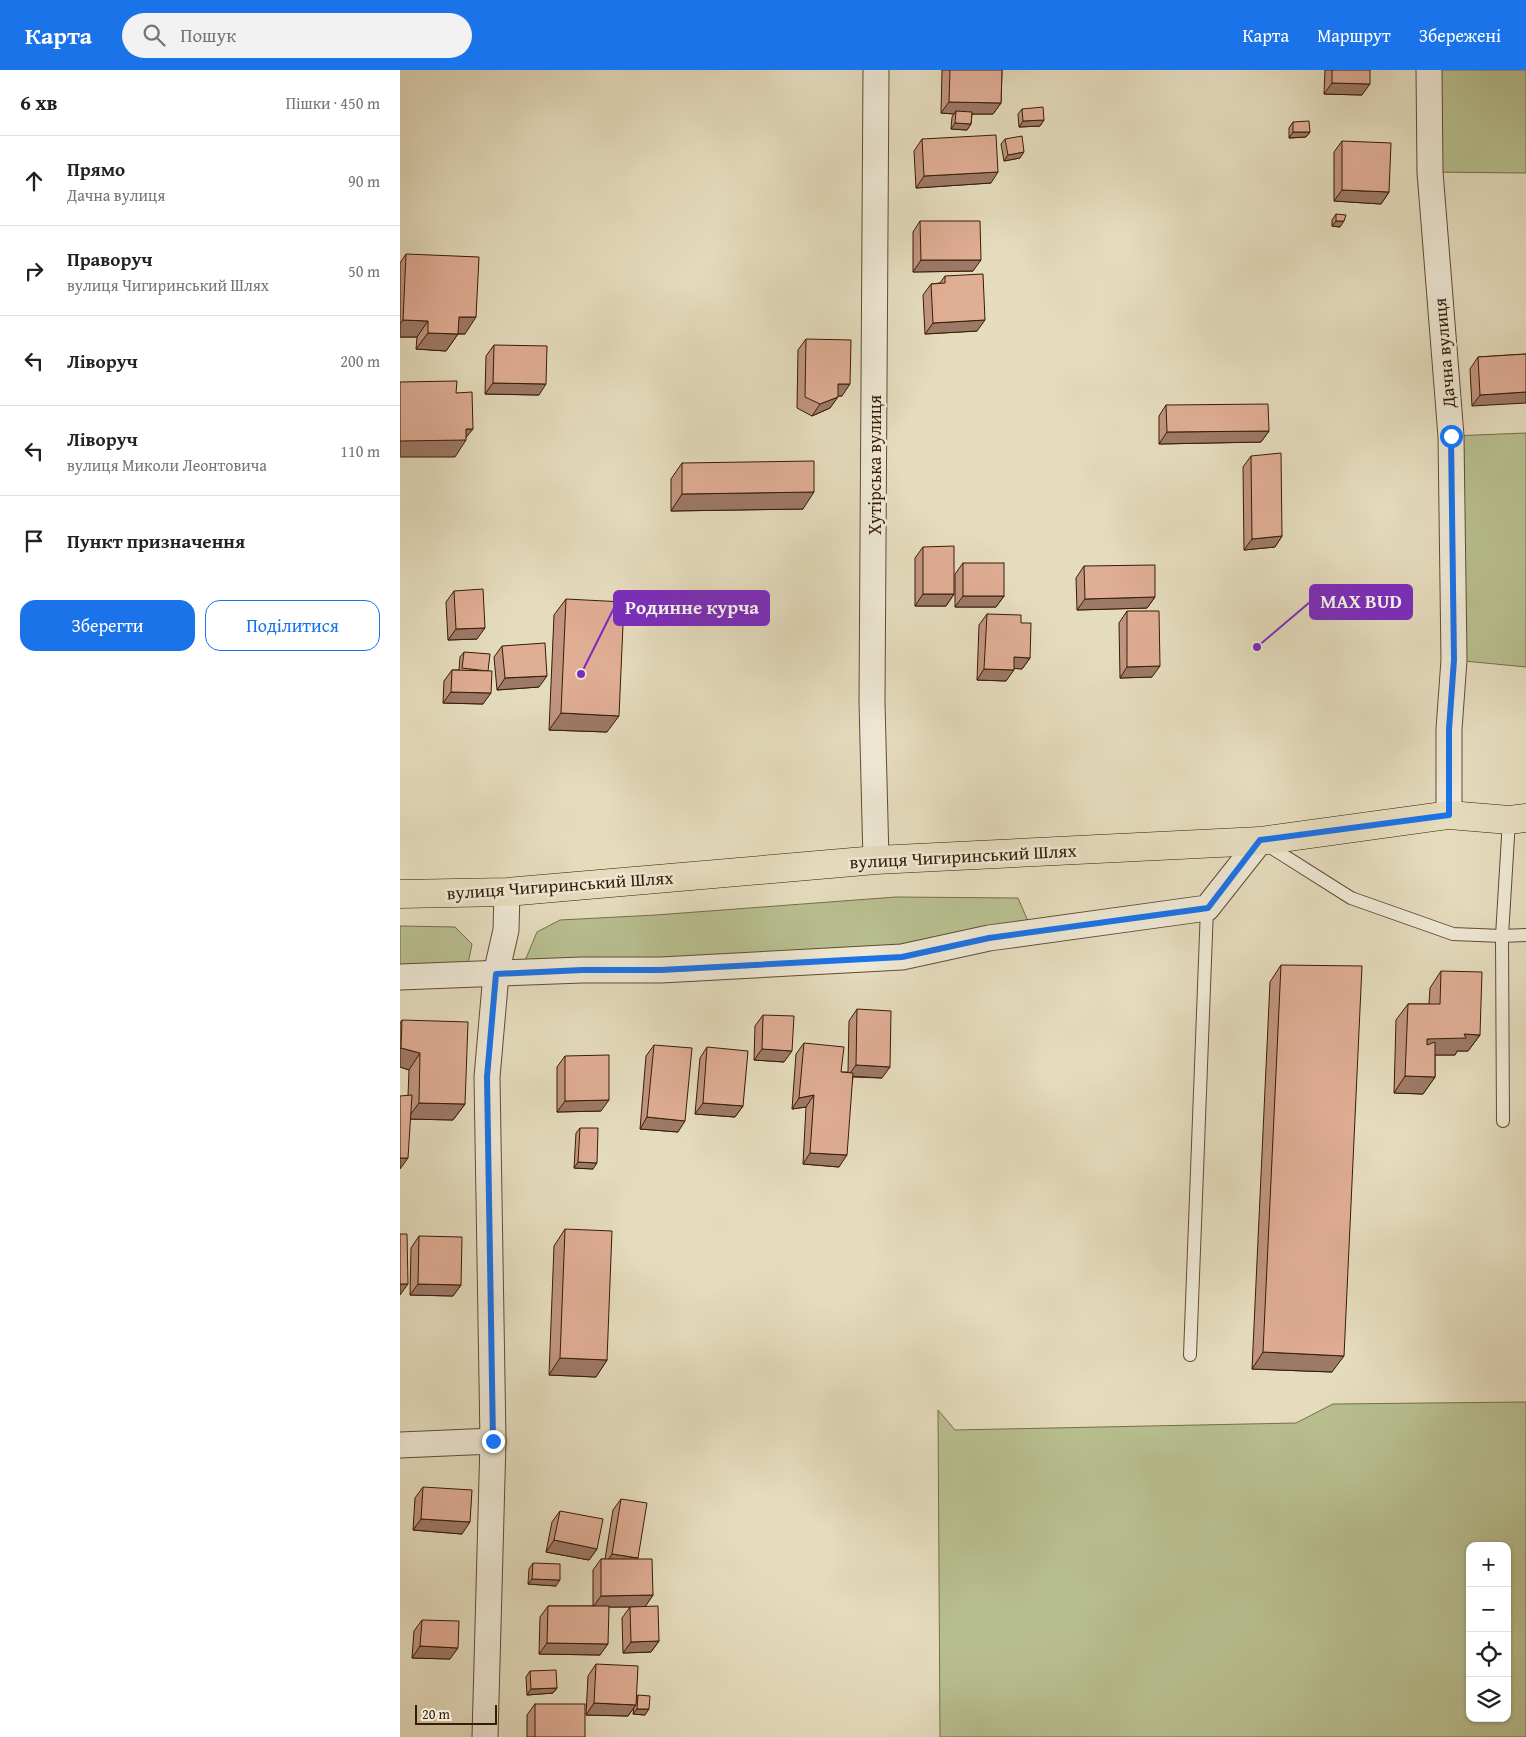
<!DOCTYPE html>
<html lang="uk">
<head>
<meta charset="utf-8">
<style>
  :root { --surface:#fff; --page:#f2f2f2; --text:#222; --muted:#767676; --line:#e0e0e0; --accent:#1a73e8 }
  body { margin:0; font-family:"Gentium Book Plus",serif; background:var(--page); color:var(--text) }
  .controls { position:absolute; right:15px; bottom:15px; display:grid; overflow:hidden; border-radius:10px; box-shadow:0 1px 4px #0004 }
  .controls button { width:45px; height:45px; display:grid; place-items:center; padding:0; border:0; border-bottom:1px solid var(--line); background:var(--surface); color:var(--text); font:25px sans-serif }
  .scale { position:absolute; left:15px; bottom:12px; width:82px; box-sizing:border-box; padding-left:5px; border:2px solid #361c02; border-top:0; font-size:14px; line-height:18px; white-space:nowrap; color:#361c02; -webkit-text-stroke:4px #eee8d5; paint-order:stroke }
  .stop { position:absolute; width:15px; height:15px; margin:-11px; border:4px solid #1a73e8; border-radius:50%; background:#fff }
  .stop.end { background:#1a73e8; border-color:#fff; box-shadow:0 1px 5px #0008 }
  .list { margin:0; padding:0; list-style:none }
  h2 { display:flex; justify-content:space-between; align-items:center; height:65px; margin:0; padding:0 20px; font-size:21px }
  h2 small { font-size:16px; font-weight:400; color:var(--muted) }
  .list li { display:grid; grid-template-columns:32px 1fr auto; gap:15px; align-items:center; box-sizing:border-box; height:90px; padding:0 20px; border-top:1px solid var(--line) }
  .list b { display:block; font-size:19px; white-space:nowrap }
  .list p { margin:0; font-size:16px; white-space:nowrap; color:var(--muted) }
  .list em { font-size:16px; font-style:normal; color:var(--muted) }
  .actions { display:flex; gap:10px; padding:15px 20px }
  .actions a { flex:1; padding:11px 0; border:1px solid var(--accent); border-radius:15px; text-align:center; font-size:18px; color:var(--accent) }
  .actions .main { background:var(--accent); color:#fff }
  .icon { flex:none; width:28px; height:28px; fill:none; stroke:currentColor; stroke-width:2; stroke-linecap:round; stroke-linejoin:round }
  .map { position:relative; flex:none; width:1126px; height:1667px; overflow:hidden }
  header { display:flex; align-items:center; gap:30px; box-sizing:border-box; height:70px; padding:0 25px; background:var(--accent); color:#fff }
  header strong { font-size:24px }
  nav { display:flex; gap:28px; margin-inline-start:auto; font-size:18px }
  .search { width:350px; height:45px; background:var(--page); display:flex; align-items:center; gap:12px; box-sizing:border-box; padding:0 18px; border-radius:28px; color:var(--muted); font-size:19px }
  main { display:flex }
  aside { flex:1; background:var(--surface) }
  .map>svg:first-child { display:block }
  .green { fill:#b8bf8f; stroke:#776e48; fill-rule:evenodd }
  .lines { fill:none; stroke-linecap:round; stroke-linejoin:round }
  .lane-casing { stroke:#624c31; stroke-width:14 }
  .street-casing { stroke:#624c31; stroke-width:27 }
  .primary-casing { stroke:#361c02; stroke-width:29 }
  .lane { stroke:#eee8d5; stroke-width:12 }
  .street { stroke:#eee8d5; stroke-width:25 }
  .primary { stroke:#e5dcbe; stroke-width:28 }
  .wall { fill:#c19580; stroke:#361c02 }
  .shaded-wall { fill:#9d7968; stroke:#361c02 }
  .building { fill:#e0ad95; stroke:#361c02 }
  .route { stroke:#1a73e8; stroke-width:6 }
  .labels { text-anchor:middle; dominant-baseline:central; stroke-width:5; stroke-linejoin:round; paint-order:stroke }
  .street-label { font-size:18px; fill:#361c02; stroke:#eee8d5 }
  .leader { fill:none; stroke:#7b2cbf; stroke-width:2 }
  .callout-dot { fill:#7b2cbf; stroke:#eee8d5; stroke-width:2 }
  .callout { fill:#7b2cbf; stroke:#7b2cbf; stroke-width:2 }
  .callout-label { font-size:19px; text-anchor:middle; font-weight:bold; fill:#fff }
</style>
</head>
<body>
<header>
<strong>Карта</strong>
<div class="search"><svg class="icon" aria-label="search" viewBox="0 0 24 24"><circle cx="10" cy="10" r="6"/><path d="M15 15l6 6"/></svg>Пошук</div>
<nav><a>Карта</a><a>Маршрут</a><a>Збережені</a></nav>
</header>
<main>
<aside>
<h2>6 хв<small>Пішки · 450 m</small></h2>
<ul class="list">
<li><svg class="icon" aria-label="ahead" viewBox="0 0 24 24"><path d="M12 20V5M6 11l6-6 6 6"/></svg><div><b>Прямо</b><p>Дачна вулиця</p></div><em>90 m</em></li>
<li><svg class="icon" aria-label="right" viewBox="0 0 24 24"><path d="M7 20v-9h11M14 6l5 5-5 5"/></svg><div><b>Праворуч</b><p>вулиця Чигиринський Шлях</p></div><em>50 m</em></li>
<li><svg class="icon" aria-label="left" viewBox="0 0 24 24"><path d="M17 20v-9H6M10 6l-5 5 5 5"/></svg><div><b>Ліворуч</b></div><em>200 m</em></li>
<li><svg class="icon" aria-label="left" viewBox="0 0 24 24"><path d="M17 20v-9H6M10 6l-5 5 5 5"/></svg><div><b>Ліворуч</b><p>вулиця Миколи Леонтовича</p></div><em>110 m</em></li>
<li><svg class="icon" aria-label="arrive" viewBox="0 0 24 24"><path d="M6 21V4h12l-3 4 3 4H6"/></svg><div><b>Пункт призначення</b></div></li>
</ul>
<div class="actions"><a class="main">Зберегти</a><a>Поділитися</a></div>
</aside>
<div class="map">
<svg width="1126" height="1667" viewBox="0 0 1126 1667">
  <rect width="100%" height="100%" fill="#e5dcbe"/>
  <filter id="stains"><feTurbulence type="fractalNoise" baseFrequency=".004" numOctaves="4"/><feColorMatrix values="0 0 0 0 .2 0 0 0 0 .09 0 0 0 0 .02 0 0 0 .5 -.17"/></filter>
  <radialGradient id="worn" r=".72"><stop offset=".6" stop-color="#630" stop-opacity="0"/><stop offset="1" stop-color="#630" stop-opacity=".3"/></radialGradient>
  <!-- green -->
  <g class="green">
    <polygon points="1029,0 1126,0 1126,103 1030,102"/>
    <polygon points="1126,363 1126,597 1054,590 1051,366"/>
    <polygon points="496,827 618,828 631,858 595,870 122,898 137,862 160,850 256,845"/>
    <polygon points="0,856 55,857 72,874 66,904 0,908"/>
    <path d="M 1126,1332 L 1126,1667 L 540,1667 L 538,1340 L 555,1360 L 896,1353 L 933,1334 ZM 1070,1476 L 1107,1476 L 1107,1648 L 1070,1648 Z"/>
  </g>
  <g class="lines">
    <!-- lane casing -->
    <g class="lane-casing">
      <g id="lane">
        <polyline points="864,773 951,828 1053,864 1102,866 1126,865"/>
        <polyline points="1103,1051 1102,866 1109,750"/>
        <polyline points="790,1285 807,838"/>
      </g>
    </g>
    <!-- street casing -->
    <g class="street-casing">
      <g id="street">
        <polyline points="476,0 472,632 476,790"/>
        <polyline points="1029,0 1030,102 1051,366 1054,590 1049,659 1049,745"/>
        <polyline points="0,907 182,900 261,900 502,887 589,868 807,838 860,771"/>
        <polyline points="0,1375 93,1371"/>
        <polyline points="85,1667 93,1371 87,1007 96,904 106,860 107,822"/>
      </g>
    </g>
    <!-- primary casing -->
    <g class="primary-casing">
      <polyline id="primary" points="0,824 107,822 476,790 860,771 1049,745 1109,750 1126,748"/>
    </g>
    <!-- lane -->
    <use href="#lane" class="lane"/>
    <!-- street -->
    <use href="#street" class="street"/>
    <!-- primary -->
    <use href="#primary" class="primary"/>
  </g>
  <!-- wall -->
  <g class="wall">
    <polygon points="542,0 602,0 601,33 593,44 572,44 571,54 567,60 551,59 552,47 554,44 541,43"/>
    <polygon points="925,0 970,0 962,25 924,24"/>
    <polygon points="622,39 644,50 640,56 619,57 618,44"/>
    <polygon points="893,52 910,62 906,67 889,68 889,58"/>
    <polygon points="522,69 591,113 516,118 514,81"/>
    <polygon points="605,69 620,88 604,91 601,74"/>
    <polygon points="942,71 989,122 981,134 934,131 934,82"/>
    <polygon points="936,144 940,157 932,156 932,150"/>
    <polygon points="520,151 573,201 513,202 513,162"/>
    <polygon points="6,184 65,264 58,264 46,281 16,279 17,267 0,267 0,193"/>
    <polygon points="545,206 577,261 525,264 523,225 531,214 540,213"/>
    <polygon points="406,269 442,326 438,326 430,338 412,346 397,338 398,280"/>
    <polygon points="94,275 139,325 85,324 86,286"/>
    <polygon points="1126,284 1072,336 1070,299 1078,287"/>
    <polygon points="766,335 869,361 861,372 759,374 759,346"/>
    <polygon points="851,386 882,466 875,477 844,480 843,397"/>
    <polygon points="282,393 403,439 271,441 271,409"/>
    <polygon points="523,477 554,524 546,536 515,536 515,488"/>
    <polygon points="563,493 604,526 596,537 555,537 555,504"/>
    <polygon points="684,496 755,527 747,538 677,540 676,508"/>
    <polygon points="54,521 77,569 48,570 46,532"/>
    <polygon points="166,529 207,662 149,660 154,545"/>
    <polygon points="727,541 752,607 720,608 719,553"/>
    <polygon points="587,544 621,553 630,588 622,599 614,598 606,611 577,610 579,555"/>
    <polygon points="102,576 139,617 97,620 94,587"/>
    <polygon points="64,582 83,634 43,633 44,611 52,600 59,600 60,587"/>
    <polygon points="881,895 932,1302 852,1299 870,912"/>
    <polygon points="1041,901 1080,965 1068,981 1057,981 1055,985 1035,985 1035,1007 1023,1024 994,1023 996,950 1008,934 1029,934 1030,918"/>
    <polygon points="457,939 482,1008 453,1007 439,1097 403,1094 406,1037 392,1039 396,984 404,973 441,1002 448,1002 449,951"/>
    <polygon points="363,945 384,992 354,990 355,956"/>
    <polygon points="2,950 65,1034 53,1050 10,1049 0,1099 8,1026 9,1000 0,997 0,953"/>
    <polygon points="254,975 278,1062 240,1059 246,986"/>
    <polygon points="307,977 343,1036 335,1047 295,1044 300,988"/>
    <polygon points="165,986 201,1041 157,1042 157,997"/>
    <polygon points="180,1058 193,1099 174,1098 176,1063"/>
    <polygon points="165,1159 207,1290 196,1307 149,1305 154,1176"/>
    <polygon points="19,1166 61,1215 53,1226 10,1225 11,1178"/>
    <polygon points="23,1417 62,1464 13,1460 15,1428"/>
    <polygon points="221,1429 238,1488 237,1489 253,1525 245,1536 259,1571 251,1582 223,1583 222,1548 230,1537 240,1537 209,1537 200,1585 139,1584 140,1547 148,1536 193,1536 193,1500 201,1489 205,1489 213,1440"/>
    <polygon points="160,1441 197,1479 189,1490 146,1482 152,1452"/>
    <polygon points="133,1493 156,1516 128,1514 129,1499"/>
    <polygon points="22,1550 50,1589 12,1588 14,1561"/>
    <polygon points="196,1594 236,1628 238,1625 245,1645 233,1644 234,1637 228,1646 186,1645 188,1606"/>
    <polygon points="130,1601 157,1618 153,1623 127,1625 126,1607"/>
    <polygon points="135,1634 185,1667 127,1667 127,1645"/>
  </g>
  <!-- shaded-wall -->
  <g class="shaded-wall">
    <polygon points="932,13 970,14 962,25 924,24"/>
    <polygon points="549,32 601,33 593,44 556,44 556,41 554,44 541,43"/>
    <polygon points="644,50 640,56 619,57 623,51"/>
    <polygon points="555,53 571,54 567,60 551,59"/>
    <polygon points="893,62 910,62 906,67 889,68"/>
    <polygon points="624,82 620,88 604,91 608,85"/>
    <polygon points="598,102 591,113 516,118 524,106"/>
    <polygon points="942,120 989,122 981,134 934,131"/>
    <polygon points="936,151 944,151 940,157 932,156"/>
    <polygon points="521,190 581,190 573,201 513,202"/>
    <polygon points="59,247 76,247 65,264 47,263"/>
    <polygon points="3,250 28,251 17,267 0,267 0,254"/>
    <polygon points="585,250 577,261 525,264 533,253"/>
    <polygon points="28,263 58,264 46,281 16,279"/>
    <polygon points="93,313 146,314 139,325 85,324"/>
    <polygon points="438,314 450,314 442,326 430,326"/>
    <polygon points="1126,322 1126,333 1072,336 1080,325"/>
    <polygon points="438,327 430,338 412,346 420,334"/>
    <polygon points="66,359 73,359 64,370 66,370 55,387 0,387 0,371"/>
    <polygon points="869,361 861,372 759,374 767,362"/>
    <polygon points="414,422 403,439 271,441 282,424"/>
    <polygon points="882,466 875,477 844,480 852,469"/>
    <polygon points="523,524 554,524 546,536 515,536"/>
    <polygon points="563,526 604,526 596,537 555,537"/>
    <polygon points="755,527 747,538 677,540 685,529"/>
    <polygon points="85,558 77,569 48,570 56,559"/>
    <polygon points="614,587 630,588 622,599 606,598"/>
    <polygon points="760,596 752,607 720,608 727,597"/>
    <polygon points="584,599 614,600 606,611 577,610"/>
    <polygon points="147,606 139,617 97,620 105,608"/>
    <polygon points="51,622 91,623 83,634 43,633"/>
    <polygon points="161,643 219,646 207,662 149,660"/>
    <polygon points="1064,964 1080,965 1068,981 1057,981 1055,985 1015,985 1027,969"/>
    <polygon points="1,978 20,983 9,1000 0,997 0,979"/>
    <polygon points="362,979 392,981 384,992 354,990"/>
    <polygon points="456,995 490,997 482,1008 448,1006"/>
    <polygon points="1005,1006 1035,1007 1023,1024 994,1023"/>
    <polygon points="414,1025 406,1037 392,1039 399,1028"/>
    <polygon points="209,1030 201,1041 157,1042 165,1031"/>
    <polygon points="19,1033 65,1034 53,1050 7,1049"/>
    <polygon points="303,1033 343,1036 335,1047 295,1044"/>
    <polygon points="247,1047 285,1051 278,1062 240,1059"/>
    <polygon points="410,1083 447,1085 439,1097 403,1094"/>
    <polygon points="0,1088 8,1088 0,1099"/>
    <polygon points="178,1092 197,1093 193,1099 174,1098"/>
    <polygon points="0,1214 8,1214 0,1225"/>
    <polygon points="18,1214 61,1215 53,1226 10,1225"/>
    <polygon points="863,1282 944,1286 932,1302 852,1299"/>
    <polygon points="160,1288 207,1290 196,1307 149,1305"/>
    <polygon points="21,1449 70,1452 62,1464 13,1460"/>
    <polygon points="154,1470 197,1479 189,1490 146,1482"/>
    <polygon points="212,1484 238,1488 230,1499 205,1495"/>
    <polygon points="132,1509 160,1510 156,1516 128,1514"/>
    <polygon points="253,1525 245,1537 193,1537 201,1526"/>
    <polygon points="259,1571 251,1582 223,1583 231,1572"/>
    <polygon points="147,1573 208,1574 200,1585 139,1584"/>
    <polygon points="20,1576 58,1578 50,1589 12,1588"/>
    <polygon points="157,1618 153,1623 127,1625 131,1619"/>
    <polygon points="194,1633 236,1635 228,1646 186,1645"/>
    <polygon points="237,1639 249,1639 245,1645 233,1644"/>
  </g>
  <!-- building -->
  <g class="building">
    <polygon points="550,0 602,0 601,33 549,32"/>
    <polygon points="932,0 970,0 970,14 932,13"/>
    <polygon points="643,37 644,50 623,51 622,39"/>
    <polygon points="556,41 572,42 571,54 555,53"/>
    <polygon points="909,51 910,62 893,62 893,52"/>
    <polygon points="596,65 598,102 524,106 522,69"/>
    <polygon points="622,66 624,82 608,85 605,69"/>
    <polygon points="942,71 991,73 989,122 942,120"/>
    <polygon points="936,144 946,145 944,151 936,151"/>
    <polygon points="520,151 580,151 581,190 521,190"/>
    <polygon points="6,184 79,187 76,247 59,247 58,264 28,263 28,251 3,250"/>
    <polygon points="583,204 585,250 533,253 531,214 545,213 545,206"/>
    <polygon points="406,269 451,270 450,314 438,314 438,327 420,334 405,327"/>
    <polygon points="94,275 147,276 146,314 93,313"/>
    <polygon points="1126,284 1126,322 1080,325 1078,287"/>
    <polygon points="57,311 56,323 72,322 73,359 66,359 66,370 0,371 0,312"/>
    <polygon points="868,334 869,361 767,362 766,335"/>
    <polygon points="881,383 882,466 852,469 851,386"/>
    <polygon points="414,391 414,422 282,424 282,393"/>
    <polygon points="554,476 554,524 523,524 523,477"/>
    <rect x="563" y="493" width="41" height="33"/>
    <polygon points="755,495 755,527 685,529 684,496"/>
    <polygon points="83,519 85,558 56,559 54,521"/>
    <polygon points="166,529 224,532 219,646 161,643"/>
    <polygon points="727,541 759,541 760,596 727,597"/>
    <polygon points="587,544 621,545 621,553 631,553 630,588 614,587 614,600 584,599"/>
    <polygon points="145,573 147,606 105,608 102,576"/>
    <polygon points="64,582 90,584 88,601 62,598"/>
    <polygon points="52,600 92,601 91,623 51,622"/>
    <polygon points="881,895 962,896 944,1286 863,1282"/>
    <polygon points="1041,901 1082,902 1080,965 1064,964 1066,968 1027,969 1027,975 1035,972 1035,1007 1005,1006 1008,934 1040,934"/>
    <polygon points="457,939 491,941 490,997 456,995"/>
    <polygon points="363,945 394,946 392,981 362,979"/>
    <polygon points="2,950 68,952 65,1034 19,1033 20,983 1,978"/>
    <polygon points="404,973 444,977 441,1002 453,1003 447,1085 410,1083 414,1025 399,1028"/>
    <polygon points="254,975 292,978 285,1051 247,1047"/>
    <polygon points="307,977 348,981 343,1036 303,1033"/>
    <polygon points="209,985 209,1030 165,1031 165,986"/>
    <polygon points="12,1025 8,1088 0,1088 0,1026"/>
    <polygon points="180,1058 198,1058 197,1093 178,1092"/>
    <polygon points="165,1159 212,1161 207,1290 160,1288"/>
    <polygon points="0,1164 7,1164 8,1214 0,1214"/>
    <polygon points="19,1166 62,1167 61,1215 18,1214"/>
    <polygon points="23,1417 72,1420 70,1452 21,1449"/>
    <polygon points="221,1429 247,1433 238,1488 212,1484"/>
    <polygon points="160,1441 203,1449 197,1479 154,1470"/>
    <polygon points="201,1489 252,1489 253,1525 201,1526"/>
    <polygon points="133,1493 160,1494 160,1510 132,1509"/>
    <polygon points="148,1536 209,1536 208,1574 147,1573"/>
    <polygon points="258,1536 259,1571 231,1572 230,1537"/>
    <polygon points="22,1550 59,1551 58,1578 20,1576"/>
    <polygon points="196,1594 238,1596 236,1635 194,1633"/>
    <polygon points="156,1600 157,1618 131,1619 130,1601"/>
    <polygon points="238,1625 250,1626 249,1639 237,1639"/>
    <rect x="135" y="1634" width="50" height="33"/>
  </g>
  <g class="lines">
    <!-- route -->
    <polyline class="route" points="93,1371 87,1007 96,904 182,900 261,900 502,887 589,868 808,838 860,770 1049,745 1049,659 1054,590 1051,366"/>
  </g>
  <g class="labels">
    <!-- street labels -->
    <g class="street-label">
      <text transform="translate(1044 283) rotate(-95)">Дачна вулиця</text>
      <text transform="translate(474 395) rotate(-90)">Хутірська вулиця</text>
      <text transform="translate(563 786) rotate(-3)">вулиця Чигиринський Шлях</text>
      <text transform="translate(160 815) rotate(-4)">вулиця Чигиринський Шлях</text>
    </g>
  </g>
  <!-- callouts -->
  <path class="leader" d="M857 577L910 532M181 604L214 538"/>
  <g class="callout-dot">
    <circle cx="857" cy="577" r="5"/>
    <circle cx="181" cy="604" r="5"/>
  </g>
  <g class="callout">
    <rect x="910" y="515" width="102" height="34" rx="5"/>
    <rect x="214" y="521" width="155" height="34" rx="5"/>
  </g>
  <g class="callout-label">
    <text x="961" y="538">MAX BUD</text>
    <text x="292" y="544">Родинне курча</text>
  </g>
  <rect width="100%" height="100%" filter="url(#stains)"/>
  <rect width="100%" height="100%" fill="url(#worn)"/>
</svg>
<div class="controls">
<button>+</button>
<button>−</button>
<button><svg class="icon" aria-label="locate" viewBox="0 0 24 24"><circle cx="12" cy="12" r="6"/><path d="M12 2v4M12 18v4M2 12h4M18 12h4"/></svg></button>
<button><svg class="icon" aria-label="layers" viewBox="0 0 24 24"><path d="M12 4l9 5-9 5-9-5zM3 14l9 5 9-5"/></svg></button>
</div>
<div class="scale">20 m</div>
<div class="stop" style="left:1051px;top:366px"></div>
<div class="stop end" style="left:93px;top:1371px"></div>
</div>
</main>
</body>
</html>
